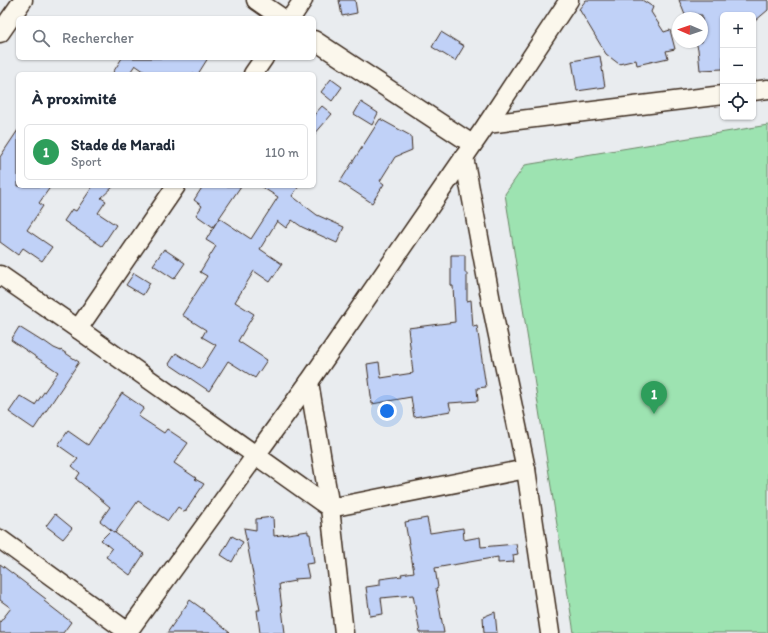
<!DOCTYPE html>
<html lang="fr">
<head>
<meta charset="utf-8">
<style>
  :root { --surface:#fff; --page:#f2f2f3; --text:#1f2937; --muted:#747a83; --line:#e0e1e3; --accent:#d93025 }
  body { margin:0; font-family:Itim,sans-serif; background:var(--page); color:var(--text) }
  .controls { position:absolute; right:12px; top:12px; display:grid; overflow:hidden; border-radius:6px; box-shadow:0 1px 3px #0004 }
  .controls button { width:36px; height:36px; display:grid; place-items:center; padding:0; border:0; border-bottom:1px solid var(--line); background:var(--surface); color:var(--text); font:20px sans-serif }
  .compass { position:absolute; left:672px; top:12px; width:36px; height:36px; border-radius:50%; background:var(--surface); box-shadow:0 1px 3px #0004; rotate:272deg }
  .you { position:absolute; left:387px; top:411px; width:14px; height:14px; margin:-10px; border:3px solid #fff; border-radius:50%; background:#1a73e8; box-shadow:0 0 0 6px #1a73e833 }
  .badge { display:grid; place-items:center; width:26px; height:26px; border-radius:50%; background:var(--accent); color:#fff; font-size:13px; font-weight:700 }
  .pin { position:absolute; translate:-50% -33px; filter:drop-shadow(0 1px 2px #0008) }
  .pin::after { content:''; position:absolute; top:21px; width:14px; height:12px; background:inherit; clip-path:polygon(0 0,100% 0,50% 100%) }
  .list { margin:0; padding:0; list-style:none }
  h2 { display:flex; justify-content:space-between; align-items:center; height:52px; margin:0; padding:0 16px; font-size:17px }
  h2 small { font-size:13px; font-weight:400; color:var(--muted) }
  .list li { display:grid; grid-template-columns:26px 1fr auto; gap:12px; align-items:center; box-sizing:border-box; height:56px; margin:0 8px 8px; padding:0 8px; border:1px solid var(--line); border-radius:6px }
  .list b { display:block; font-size:15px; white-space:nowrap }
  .list p { margin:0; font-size:13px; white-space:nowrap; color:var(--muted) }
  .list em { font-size:13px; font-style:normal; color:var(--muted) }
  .icon { flex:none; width:22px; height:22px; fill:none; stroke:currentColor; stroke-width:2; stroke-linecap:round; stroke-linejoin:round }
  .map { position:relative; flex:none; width:768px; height:633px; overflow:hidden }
  .search { position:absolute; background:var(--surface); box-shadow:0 1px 3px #0004; left:16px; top:16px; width:300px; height:44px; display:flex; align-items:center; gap:10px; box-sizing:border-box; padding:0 14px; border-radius:6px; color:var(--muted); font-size:15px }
  .panel { position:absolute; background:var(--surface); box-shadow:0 1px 3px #0004; left:16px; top:72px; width:300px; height:116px; border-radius:6px }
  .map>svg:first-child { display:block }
  .green { fill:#9de3b1; stroke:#6c8668 }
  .building { fill:#c0d1f7; stroke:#3b2a1e }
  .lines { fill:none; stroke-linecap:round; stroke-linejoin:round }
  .minor-casing { stroke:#3b2a1e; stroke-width:21 }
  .minor { stroke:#fbf7ec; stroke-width:18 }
</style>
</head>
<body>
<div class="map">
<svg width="768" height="633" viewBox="0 0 768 633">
  <rect width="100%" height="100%" fill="#e9ecef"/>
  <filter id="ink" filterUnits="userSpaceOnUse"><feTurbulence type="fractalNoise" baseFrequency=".025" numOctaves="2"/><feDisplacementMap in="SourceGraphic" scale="8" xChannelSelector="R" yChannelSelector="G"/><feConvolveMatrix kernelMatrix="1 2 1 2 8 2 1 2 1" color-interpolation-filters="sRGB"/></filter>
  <g filter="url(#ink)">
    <!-- green -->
    <polygon class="green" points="768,125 768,633 574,633 505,194 525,165"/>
    <!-- building -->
    <g class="building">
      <polygon points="339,0 355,0 357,13 342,16"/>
      <polygon points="586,0 642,0 653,7 651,12 664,32 670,30 675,49 666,51 668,58 637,65 636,60 619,64 606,54 579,9"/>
      <polygon points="679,0 768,0 768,10 755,21 753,15 723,15 723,69 700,70 698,49 696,42 702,42 702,15 685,15"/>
      <polygon points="441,32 464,46 455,61 432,47"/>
      <polygon points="600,56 605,87 577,91 572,61"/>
      <polygon points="122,58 208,58 198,74 148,74 135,65 129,74 112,74"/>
      <polygon points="331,79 342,87 332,101 321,92"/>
      <polygon points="361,102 378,113 372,125 354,114"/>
      <polygon points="322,106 332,114 314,135 314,115"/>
      <polygon points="380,119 411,136 412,150 395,157 380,181 384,184 372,203 340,182"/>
      <polygon points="18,130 18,186 51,186 39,203 43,206 27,230 52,247 42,261 23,248 18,255 0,242 0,157"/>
      <polygon points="93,186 114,186 101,198 106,201 98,213 116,225 102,246 64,221 72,209 76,211"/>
      <polygon points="203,186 241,186 213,227 196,215 202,206 194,200"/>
      <polygon points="260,186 299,186 292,196 317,215 344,227 337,243 302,227 292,220 286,228 277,221 260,249 282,264 270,282 254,271 235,302 254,314 238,341 267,360 255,378 228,361 209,391 169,364 176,353 201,369 216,345 202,337 206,330 182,315 207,276 200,272 216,246 206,240 219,218 251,239 278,197"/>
      <polygon points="164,249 185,263 174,279 153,265"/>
      <polygon points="451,255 465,255 465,273 467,273 467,301 471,300 473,327 477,326 486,387 477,388 478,401 449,403 451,411 414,417 411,397 372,404 367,364 379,362 381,378 413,373 408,328 455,322 453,286 451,286"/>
      <polygon points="134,273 150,283 143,295 126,285"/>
      <polygon points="19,327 43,342 44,341 54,348 61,351 61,350 79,362 34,429 9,412 20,396 35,405 58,372 11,340"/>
      <polygon points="122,393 144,408 138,416 164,433 167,429 188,443 174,463 196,478 195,479 204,484 185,512 178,507 168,521 138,501 115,533 100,521 110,507 76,479 80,473 72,466 78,459 58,445 68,431 88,445"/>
      <polygon points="55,514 72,528 63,539 46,526"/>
      <polygon points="273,517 274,536 308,531 308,534 310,534 314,563 306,564 309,578 294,579 295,581 279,584 285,633 260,633 257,610 260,610 244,528 256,530 256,519"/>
      <polygon points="427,518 430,533 463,528 464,540 480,537 481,547 516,544 518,554 513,555 514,562 498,563 498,557 435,568 438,587 436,588 444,633 420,633 413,595 381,598 383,614 370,616 366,587 380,585 380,579 402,576 401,574 414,572 405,522"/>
      <polygon points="111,530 144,554 130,575 106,557 112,549 101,540"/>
      <polygon points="232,536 243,542 232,562 221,555"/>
      <polygon points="0,564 46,599 44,601 71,622 63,633 0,633 0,622 11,608 0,600"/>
      <polygon points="190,600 204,610 203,611 230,633 167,633"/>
      <polygon points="495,612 497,633 484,633 483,617"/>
    </g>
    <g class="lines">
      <!-- minor casing -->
      <g class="minor-casing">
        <g id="minor">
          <polyline points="256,0 282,18"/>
          <polyline points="291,18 303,0"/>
          <polyline points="0,33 23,0"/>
          <polyline points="314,40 472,144"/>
          <polyline points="253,74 264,58"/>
          <polyline points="753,91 768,89"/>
          <polyline points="487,124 723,95"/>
          <polyline points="464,157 493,312 526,469 550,633"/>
          <polyline points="0,275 78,329 330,508 526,469"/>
          <polyline points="78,329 176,186"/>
          <polyline points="309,382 330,508 344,633"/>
          <polyline points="0,539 128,632"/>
          <polyline points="127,633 309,382 487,124 569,0"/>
        </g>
      </g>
      <!-- minor -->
      <use href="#minor" class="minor"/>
    </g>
  </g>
</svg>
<div class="controls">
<button>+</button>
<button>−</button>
<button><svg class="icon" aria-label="locate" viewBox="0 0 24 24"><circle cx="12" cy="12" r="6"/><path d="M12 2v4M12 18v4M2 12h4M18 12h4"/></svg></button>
</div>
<svg class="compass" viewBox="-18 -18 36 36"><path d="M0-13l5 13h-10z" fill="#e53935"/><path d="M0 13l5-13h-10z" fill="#747a83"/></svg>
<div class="you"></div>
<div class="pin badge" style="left:654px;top:414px;background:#2e9e5b">1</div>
<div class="search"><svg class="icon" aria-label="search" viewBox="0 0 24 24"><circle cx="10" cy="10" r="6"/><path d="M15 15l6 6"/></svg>Rechercher</div>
<section class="panel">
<h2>À proximité<small></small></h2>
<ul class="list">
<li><span class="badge" style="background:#2e9e5b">1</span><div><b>Stade de Maradi</b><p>Sport</p></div><em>110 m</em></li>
</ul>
</section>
</div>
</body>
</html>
